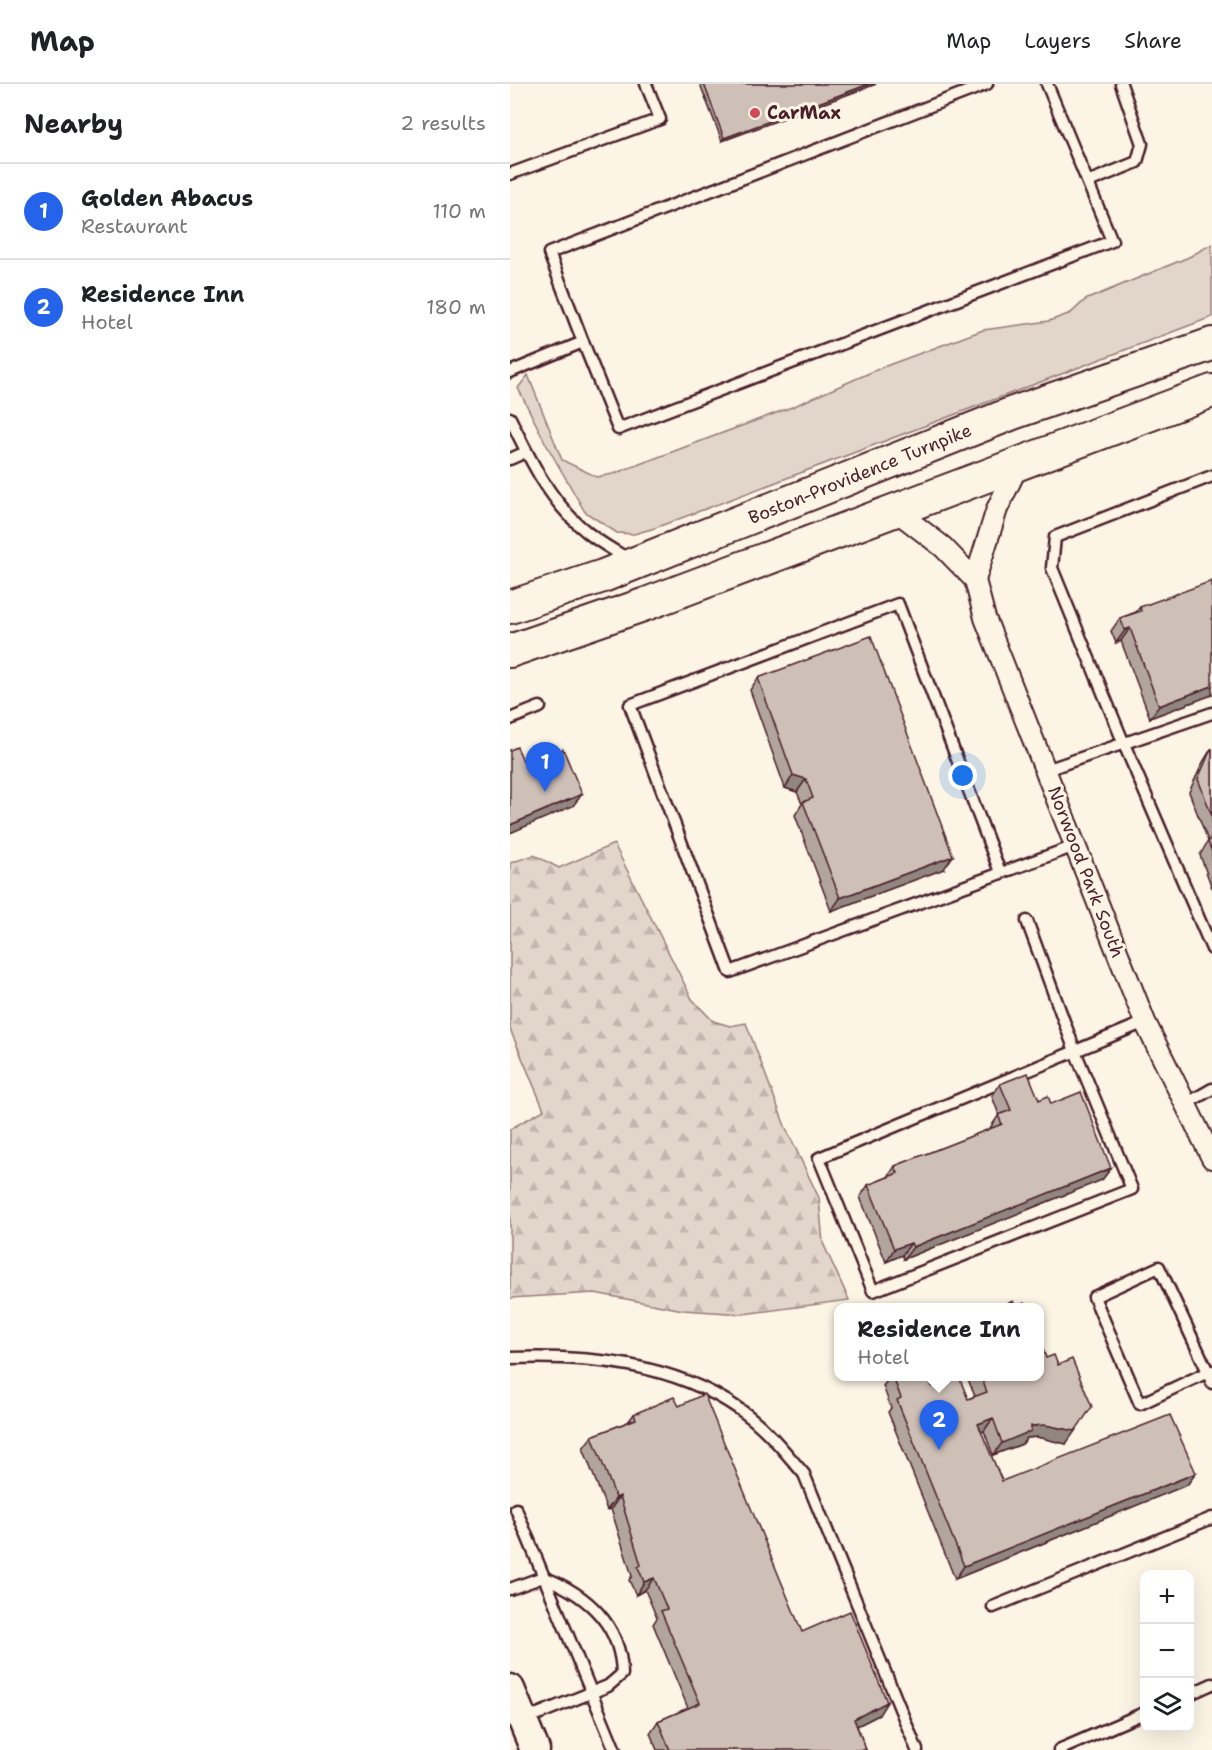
<!DOCTYPE html>
<html lang="en">
<head>
<meta charset="utf-8">
<style>
  :root { --surface:#fff; --page:#f2f2f2; --text:#202124; --muted:#757577; --line:#e0e0e0; --accent:#2563eb }
  body { margin:0; font-family:"Shantell Sans",sans-serif; background:var(--page); color:var(--text) }
  .controls { position:absolute; right:18px; bottom:18px; display:grid; overflow:hidden; border-radius:12px; box-shadow:0 6px 24px #0002 }
  .controls button { width:54px; height:54px; display:grid; place-items:center; padding:0; border:0; border-bottom:2px solid var(--line); background:var(--surface); color:var(--text); font:30px sans-serif }
  .you { position:absolute; left:453px; top:692px; width:21px; height:21px; margin:-15px; border:4px solid #fff; border-radius:50%; background:#1a73e8; box-shadow:0 0 0 9px #1a73e833 }
  .badge { display:grid; place-items:center; width:39px; height:39px; border-radius:50%; background:var(--accent); color:#fff; font-size:20px; font-weight:700 }
  .pin { position:absolute; translate:-50% -50px; filter:drop-shadow(0 2px 3px #0008) }
  .pin::after { content:''; position:absolute; top:32px; width:21px; height:18px; background:inherit; clip-path:polygon(0 0,100% 0,50% 100%) }
  .popup { position:absolute; left:324px; top:1219px; width:210px; height:78px; box-sizing:border-box; display:grid; place-content:center; border-radius:12px; background:var(--surface); filter:drop-shadow(0 2px 4px #0005); font-size:20px; white-space:nowrap; color:var(--muted) }
  .popup b { font-size:22px; color:var(--text) }
  .popup::after { content:''; position:absolute; left:50%; top:100%; margin-left:-12px; border:12px solid transparent; border-top-color:var(--surface) }
  .list { margin:0; padding:0; list-style:none }
  h2 { display:flex; justify-content:space-between; align-items:center; height:78px; margin:0; padding:0 24px; font-size:26px }
  h2 small { font-size:20px; font-weight:400; color:var(--muted) }
  .list li { display:grid; grid-template-columns:39px 1fr auto; gap:18px; align-items:center; box-sizing:border-box; height:96px; padding:0 24px; border-top:2px solid var(--line) }
  .list b { display:block; font-size:22px; white-space:nowrap }
  .list p { margin:0; font-size:20px; white-space:nowrap; color:var(--muted) }
  .list em { font-size:20px; font-style:normal; color:var(--muted) }
  .icon { flex:none; width:33px; height:33px; fill:none; stroke:currentColor; stroke-width:2; stroke-linecap:round; stroke-linejoin:round }
  .map { position:relative; flex:none; width:702px; height:1666px; overflow:hidden }
  header { display:flex; align-items:center; gap:36px; box-sizing:border-box; height:84px; padding:0 30px; background:var(--surface); border-bottom:2px solid var(--line) }
  header strong { font-size:28px }
  nav { display:flex; gap:33px; margin-inline-start:auto; font-size:21px }
  main { display:flex }
  aside { flex:1; background:var(--surface) }
  .map>svg:first-child { display:block }
  .green { fill:#e2d5ca; stroke:#967a7a; stroke-width:1.5 }
  .forest { fill:url(#forest-firs); stroke:#967a7a; stroke-width:1.5 }
  .lines { fill:none; stroke-linecap:round; stroke-linejoin:round }
  .lane-casing { stroke:#4a1f2b; stroke-width:15 }
  .street-casing { stroke:#4a1f2b; stroke-width:24 }
  .secondary-casing { stroke:#4a1f2b; stroke-width:33 }
  .primary-casing { stroke:#4a1f2b; stroke-width:36 }
  .lane { stroke:#fcf5e5; stroke-width:10 }
  .street { stroke:#fcf5e5; stroke-width:20 }
  .secondary { stroke:#fcf5e5; stroke-width:28 }
  .primary { stroke:#fcf5e5; stroke-width:32 }
  .wall { fill:#b2a59d; stroke:#4a1f2b; stroke-width:1.5 }
  .shaded-wall { fill:#918680; stroke:#4a1f2b; stroke-width:1.5 }
  .building { fill:#cfc0b7; stroke:#4a1f2b; stroke-width:1.5 }
  .poi-dot { fill:#d1495b; stroke:#fcf5e5; stroke-width:2 }
  .labels { text-anchor:middle; dominant-baseline:central; stroke-width:6; stroke-linejoin:round; paint-order:stroke }
  .poi-label { font-size:18px; font-weight:bold; fill:#4a1f2b; stroke:#fcf5e5; text-anchor:start }
  .street-label { font-size:18px; fill:#4a1f2b; stroke:#fcf5e5 }
</style>
</head>
<body>
<header>
<strong>Map</strong>
<nav><a>Map</a><a>Layers</a><a>Share</a></nav>
</header>
<main>
<aside>
<h2>Nearby<small>2 results</small></h2>
<ul class="list">
<li><span class="badge">1</span><div><b>Golden Abacus</b><p>Restaurant</p></div><em>110 m</em></li>
<li><span class="badge">2</span><div><b>Residence Inn</b><p>Hotel</p></div><em>180 m</em></li>
</ul>
</aside>
<div class="map">
<svg width="702" height="1666" viewBox="0 0 702 1666">
  <defs>
    <pattern id="forest-firs" width="22" height="20" patternUnits="userSpaceOnUse" patternTransform="scale(1.5)"><rect width="22" height="20" fill="#e2d5ca"/><path d="M5 1l3.5 6h-7zM16 11l3.5 6h-7z" fill="#c3b6ae"/></pattern>
  </defs>
  <rect width="100%" height="100%" fill="#fcf5e5"/>
  <filter id="ink" filterUnits="userSpaceOnUse"><feTurbulence type="fractalNoise" baseFrequency=".0167" numOctaves="2"/><feDisplacementMap in="SourceGraphic" scale="12" xChannelSelector="R" yChannelSelector="G"/><feConvolveMatrix kernelMatrix="1 2 1 2 8 2 1 2 1" color-interpolation-filters="sRGB"/></filter>
  <g filter="url(#ink)">
    <!-- green -->
    <polygon class="green" points="702,160 702,233 145,444 124,450 107,449 75,428 36,360 8,304 18,291 52,376 87,393 103,390 282,323 373,283 473,246 539,237 561,229 575,216 679,173"/>
    <!-- forest -->
    <polygon class="forest" points="104,760 182,915 203,937 220,942 236,939 275,1042 309,1114 313,1159 339,1216 233,1230 173,1226 85,1209 0,1214 0,1045 34,1026 0,945 0,779 24,771 49,784"/>
    <g class="lines">
      <!-- lane casing -->
      <g class="lane-casing">
        <g id="lane">
          <polyline points="0,90 150,35 136,0"/>
          <polyline points="578,98 627,78 632,60 611,0"/>
          <polyline points="73,258 39,169 477,0"/>
          <polyline points="0,288 73,258 108,345 602,157 537,0"/>
          <path d="M 0,334 C 19,374 41,420 77,448 C 90,459 105,467 120,476"/>
          <polyline points="0,375 16,368"/>
          <polyline points="702,392 545,453 542,484 614,660 702,865"/>
          <polyline points="0,635 30,623"/>
          <polyline points="536,686 702,629"/>
          <polyline points="490,788 388,520 120,621 220,888 565,762"/>
          <polyline points="517,837 565,967 622,1105 363,1207 309,1074 635,938"/>
          <polyline points="674,1021 702,1005"/>
          <polygon points="649,1183 698,1288 630,1320 584,1213"/>
          <path d="M 0,1274 C 79,1271 163,1279 229,1325 C 255,1342 274,1367 294,1390 L 407,1666"/>
          <polyline points="702,1287 698,1288 702,1299"/>
          <polyline points="6,1425 105,1666"/>
          <path d="M 0,1505 L 33,1493 C 76,1510 111,1540 112,1590 L 98,1602 L 13,1636"/>
          <polyline points="483,1523 702,1434"/>
          <polyline points="680,1610 702,1600"/>
          <polyline points="549,1666 634,1629"/>
        </g>
      </g>
      <!-- street casing -->
      <g class="street-casing">
        <g id="street">
          <polyline points="385,426 433,463 465,496 475,534 635,938 702,1074"/>
          <polyline points="465,496 487,425 509,379"/>
        </g>
      </g>
      <!-- secondary casing -->
      <g class="secondary-casing">
        <polyline id="secondary" points="0,1605 25,1666"/>
      </g>
      <!-- primary casing -->
      <g class="primary-casing">
        <g id="primary">
          <polyline points="0,523 93,492 503,329 702,260"/>
          <polyline points="0,567 136,520 702,307"/>
        </g>
      </g>
      <!-- lane -->
      <use href="#lane" class="lane"/>
      <!-- street -->
      <use href="#street" class="street"/>
      <!-- secondary -->
      <use href="#secondary" class="secondary"/>
      <!-- primary -->
      <use href="#primary" class="primary"/>
    </g>
    <!-- wall -->
    <g class="wall">
      <polygon points="190,0 366,0 212,57"/>
      <polygon points="630,523 702,611 640,634 611,557 606,559 601,547 610,534 626,528"/>
      <polygon points="248,594 434,785 321,827 285,731 292,720 287,708 275,704 240,606"/>
      <polygon points="701,665 702,665 702,804 690,771 698,757 679,708 693,678"/>
      <polygon points="490,1000 541,1020 601,1084 592,1096 394,1175 392,1171 376,1178 350,1113 358,1101 378,1093 385,1082 480,1045 480,1044 489,1031 482,1012"/>
      <polygon points="380,1293 418,1293 422,1303 458,1315 465,1312 457,1293 530,1293 556,1360 527,1353 517,1354 512,1360 483,1371 474,1347 471,1348 492,1397 686,1389 677,1401 445,1495 378,1328 381,1324 373,1302"/>
      <polygon points="124,1330 292,1548 369,1631 347,1642 356,1666 147,1666 140,1649 148,1637 178,1624 143,1540 147,1534 135,1506 126,1511 119,1496 122,1492 101,1425 97,1426 73,1364 82,1352 118,1338"/>
    </g>
    <!-- shaded-wall -->
    <g class="shaded-wall">
      <polygon points="359,0 366,0 212,57 214,54"/>
      <polygon points="620,544 611,557 606,559 615,546"/>
      <polygon points="702,602 702,611 640,634 649,622"/>
      <polygon points="283,691 296,695 287,708 275,704"/>
      <polygon points="72,710 63,722 0,749 0,741"/>
      <polygon points="443,772 434,785 321,827 330,814"/>
      <polygon points="601,1084 592,1096 394,1175 403,1163"/>
      <polygon points="401,1159 392,1171 376,1178 384,1165"/>
      <polygon points="483,1334 474,1347 459,1352 468,1340"/>
      <polygon points="535,1341 565,1347 556,1360 527,1353 517,1354 512,1360 483,1371 492,1359 521,1342"/>
      <polygon points="686,1389 677,1401 445,1495 454,1482"/>
      <polygon points="110,1412 101,1425 97,1426 106,1414"/>
      <polygon points="144,1494 135,1506 126,1511 134,1498"/>
      <polygon points="377,1618 369,1631 335,1648 344,1635"/>
    </g>
    <!-- building -->
    <g class="building">
      <polygon points="194,0 359,0 214,54"/>
      <polygon points="702,497 702,602 649,622 620,544 615,546 610,534 631,527 630,523"/>
      <polygon points="361,552 443,772 330,814 293,718 303,714 296,695 283,691 248,594"/>
      <polygon points="7,663 15,681 53,665 72,710 0,741 0,666"/>
      <polygon points="701,665 702,665 702,732 688,695"/>
      <polygon points="702,752 702,768 698,758"/>
      <polygon points="518,989 529,1016 538,1012 541,1020 571,1008 601,1084 403,1163 401,1159 384,1165 358,1101 388,1089 385,1082 492,1040 488,1031 501,1026 490,1000"/>
      <polygon points="503,1217 506,1223 514,1219 516,1224 492,1224 492,1222"/>
      <polygon points="530,1257 536,1274 544,1271 548,1281 562,1275 582,1323 565,1347 535,1341 521,1342 521,1347 492,1359 483,1334 468,1340 492,1397 660,1331 686,1389 454,1482 387,1316 391,1314 383,1293 418,1293 422,1303 445,1293 449,1293 458,1315 477,1308 471,1293 530,1293"/>
      <polygon points="194,1310 292,1548 340,1527 377,1618 344,1635 356,1666 160,1666 148,1637 190,1619 151,1527 157,1525 144,1494 134,1498 128,1483 131,1481 110,1412 106,1414 82,1352 126,1335 124,1330 164,1313 169,1322"/>
    </g>
  </g>
  <!-- markers -->
  <circle class="poi-dot" cx="245" cy="29" r="6"/>
  <g class="labels">
    <!-- poi labels -->
    <g class="poi-label">
      <text x="257" y="29">CarMax</text>
    </g>
    <!-- street labels -->
    <g class="street-label">
      <text transform="translate(350 390) rotate(-22)">Boston-Providence Turnpike</text>
      <text transform="translate(576 788) rotate(69)">Norwood Park South</text>
    </g>
  </g>
</svg>
<div class="controls">
<button>+</button>
<button>−</button>
<button><svg class="icon" aria-label="layers" viewBox="0 0 24 24"><path d="M12 4l9 5-9 5-9-5zM3 14l9 5 9-5"/></svg></button>
</div>
<div class="you"></div>
<div class="pin badge" style="left:35px;top:708px">1</div>
<div class="pin badge" style="left:429px;top:1366px">2</div>
<div class="popup"><b>Residence Inn</b>Hotel</div>
</div>
</main>
</body>
</html>
